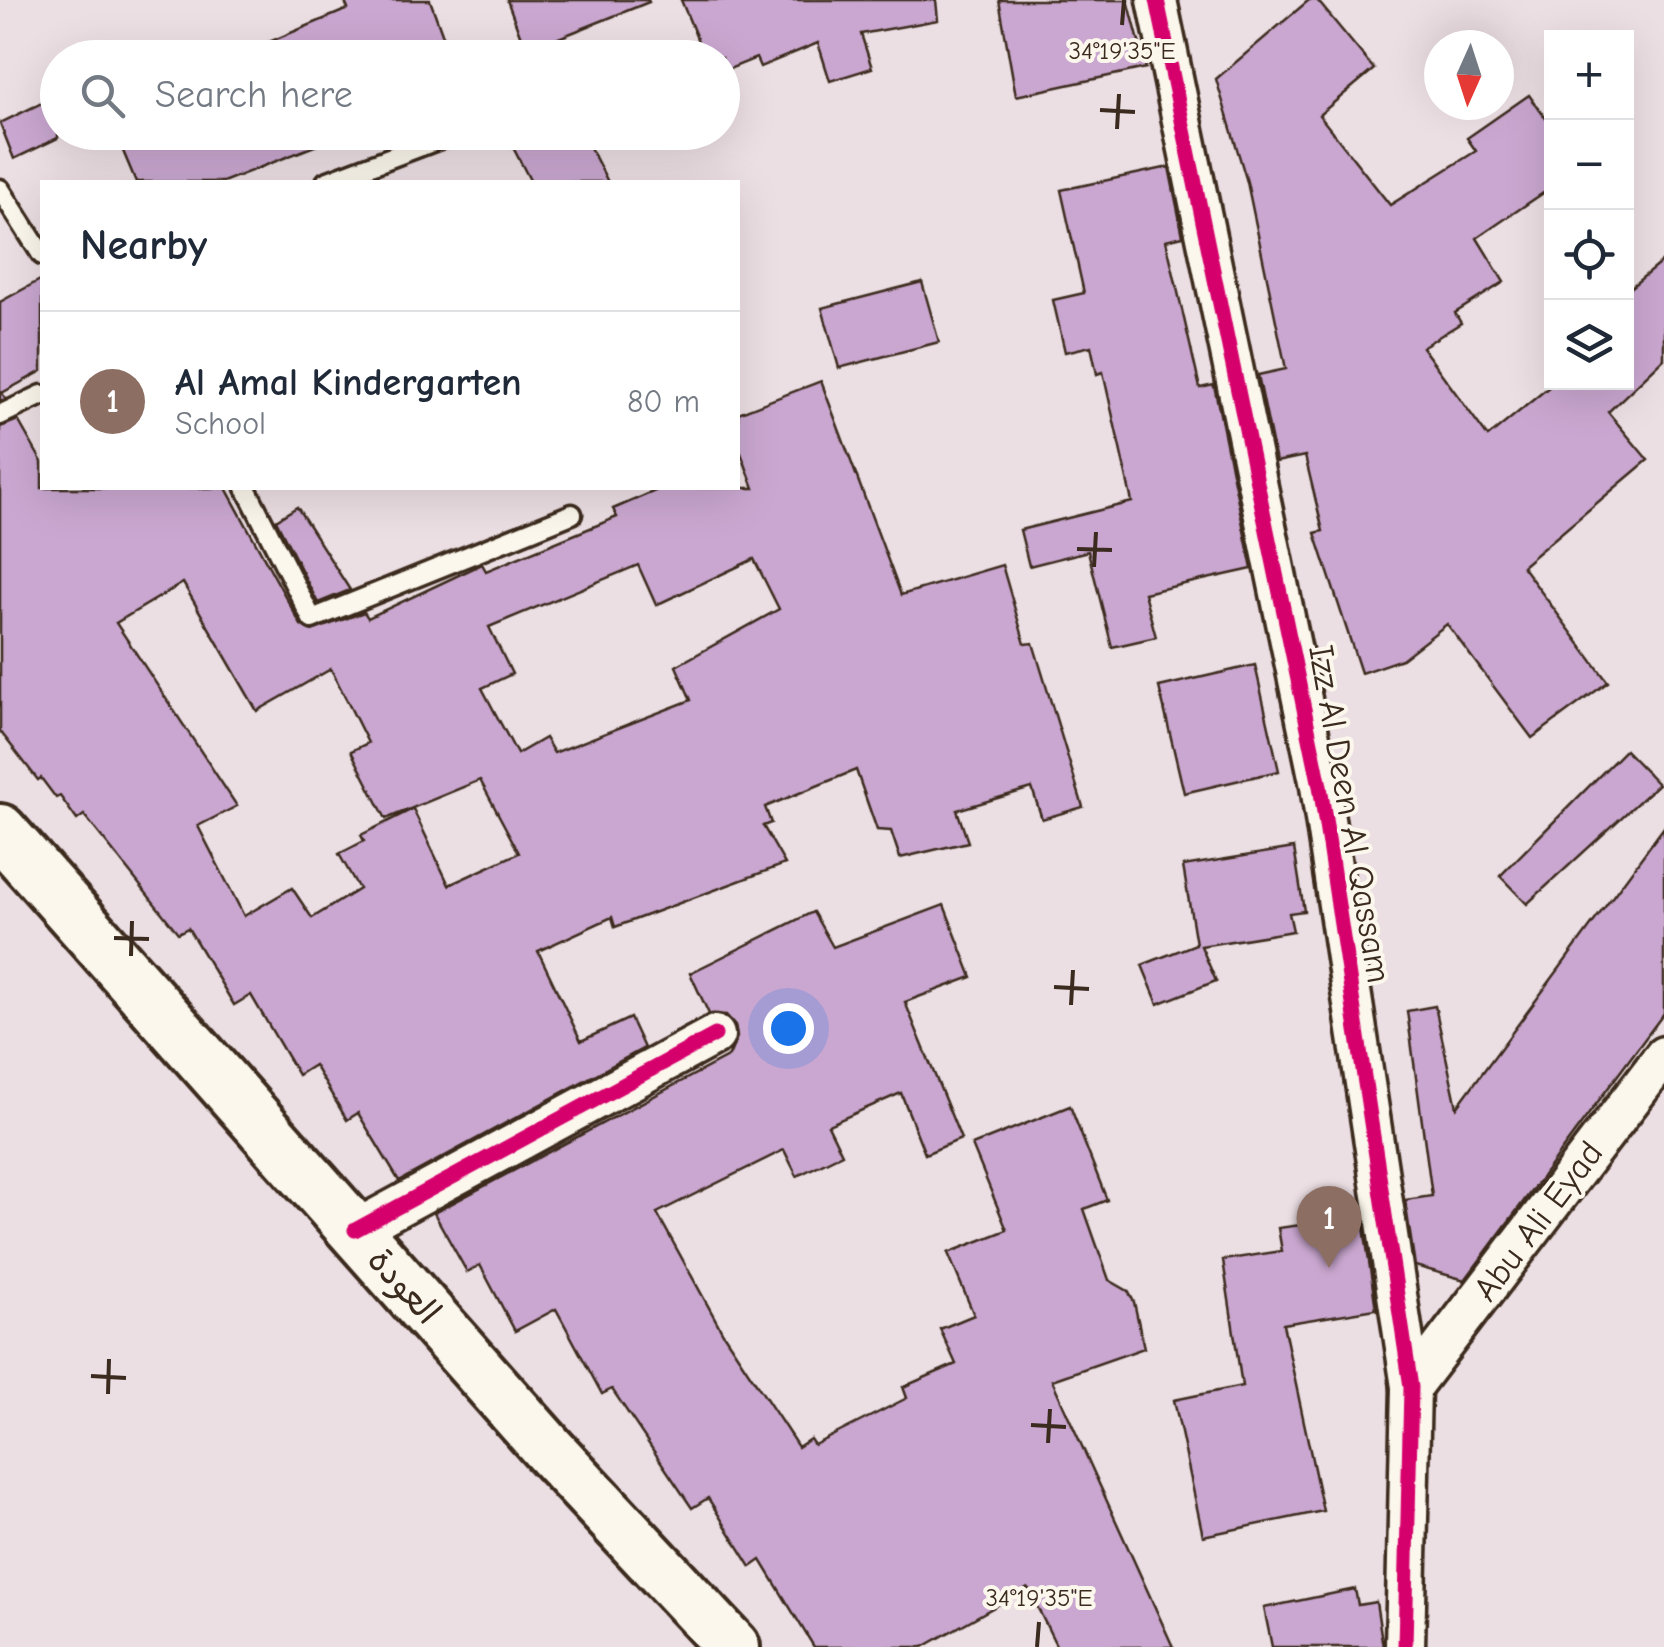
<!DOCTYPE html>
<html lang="en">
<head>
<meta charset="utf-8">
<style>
  :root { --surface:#fff; --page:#f6f6f7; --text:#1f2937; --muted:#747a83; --line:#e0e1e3; --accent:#3b2a1e }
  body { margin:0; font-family:"Comic Neue","Playpen Sans Arabic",sans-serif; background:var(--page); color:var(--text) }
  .controls { position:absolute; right:30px; top:30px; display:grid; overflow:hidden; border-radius:0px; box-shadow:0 10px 40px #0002 }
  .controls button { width:90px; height:90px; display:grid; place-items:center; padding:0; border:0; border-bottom:2px solid var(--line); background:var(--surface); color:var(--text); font:50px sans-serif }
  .compass { position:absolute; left:1424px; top:30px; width:90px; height:90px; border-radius:50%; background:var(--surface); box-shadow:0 10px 40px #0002; rotate:183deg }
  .you { position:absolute; left:788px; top:1028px; width:35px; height:35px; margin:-25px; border:8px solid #fff; border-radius:50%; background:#1a73e8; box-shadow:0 0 0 15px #1a73e833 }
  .badge { display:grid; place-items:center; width:65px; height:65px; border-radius:50%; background:var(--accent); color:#fff; font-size:32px; font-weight:700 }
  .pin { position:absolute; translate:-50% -82px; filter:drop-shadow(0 2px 5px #0008) }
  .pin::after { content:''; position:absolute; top:52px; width:35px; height:30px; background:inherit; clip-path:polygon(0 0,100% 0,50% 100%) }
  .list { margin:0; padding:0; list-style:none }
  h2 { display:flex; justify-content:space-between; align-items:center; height:130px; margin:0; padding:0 40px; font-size:42px }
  h2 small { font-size:32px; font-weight:400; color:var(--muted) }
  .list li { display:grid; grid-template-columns:65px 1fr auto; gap:30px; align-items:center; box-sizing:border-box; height:180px; padding:0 40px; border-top:2px solid var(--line) }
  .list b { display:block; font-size:38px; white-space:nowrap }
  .list p { margin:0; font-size:32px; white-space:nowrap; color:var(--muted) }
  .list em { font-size:32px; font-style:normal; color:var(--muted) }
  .icon { flex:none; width:55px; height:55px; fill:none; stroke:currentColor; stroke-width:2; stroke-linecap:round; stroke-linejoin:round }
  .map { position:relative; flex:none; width:1664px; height:1647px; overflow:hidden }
  .search { position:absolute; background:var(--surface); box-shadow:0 10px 40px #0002; left:40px; top:40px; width:700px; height:110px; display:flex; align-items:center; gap:25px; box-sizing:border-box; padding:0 35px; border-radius:55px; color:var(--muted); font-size:38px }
  .panel { position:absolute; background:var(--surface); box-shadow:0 10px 40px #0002; left:40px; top:180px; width:700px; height:310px; border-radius:0px }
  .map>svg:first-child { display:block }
  .building { fill:#caa7d0; stroke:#3b2a1e; stroke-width:2.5; fill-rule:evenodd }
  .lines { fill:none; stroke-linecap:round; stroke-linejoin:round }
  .service-casing { stroke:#3b2a1e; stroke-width:25 }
  .minor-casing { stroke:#3b2a1e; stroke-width:45 }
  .secondary-casing { stroke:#3b2a1e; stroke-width:60 }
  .service { stroke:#fbf7ec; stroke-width:18 }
  .minor { stroke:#fbf7ec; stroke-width:38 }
  .secondary { stroke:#fbf7ec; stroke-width:52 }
  .cycleway-casing { stroke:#fbf7ec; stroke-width:21 }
  .cycleway { stroke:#d6006c; stroke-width:15 }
  .ticks { fill:none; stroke:#3b2a1e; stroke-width:4 }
  .labels { text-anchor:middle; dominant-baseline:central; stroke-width:8; stroke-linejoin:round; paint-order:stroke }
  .street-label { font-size:35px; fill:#3b2a1e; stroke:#fbf7ec }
  .ticks-label { font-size:25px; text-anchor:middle; fill:#3b2a1e; stroke:#fbf7ec; stroke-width:8; stroke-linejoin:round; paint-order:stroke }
</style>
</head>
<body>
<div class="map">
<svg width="1664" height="1647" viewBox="0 0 1664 1647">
  <rect width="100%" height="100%" fill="#ecdfe4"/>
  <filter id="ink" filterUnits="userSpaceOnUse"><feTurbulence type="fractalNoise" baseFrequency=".01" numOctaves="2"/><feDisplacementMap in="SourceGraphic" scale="20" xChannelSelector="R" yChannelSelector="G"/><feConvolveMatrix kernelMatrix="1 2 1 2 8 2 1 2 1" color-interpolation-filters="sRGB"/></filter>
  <g filter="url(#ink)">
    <!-- building -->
    <g class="building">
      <polygon points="344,0 430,0 451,58 231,58 348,9"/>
      <polygon points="507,0 648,0 649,2 526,51"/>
      <polygon points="681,0 936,0 938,20 861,34 872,68 830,81 818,43 760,67 756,58 722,72 722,58 705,58"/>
      <polygon points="999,0 1128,0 1146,68 1016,96"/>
      <polygon points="1309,0 1317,0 1374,69 1319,115 1390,205 1476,151 1467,138 1529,95 1552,127 1552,187 1477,238 1504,282 1455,313 1461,323 1422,347 1488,437 1555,382 1626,382 1626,291 1664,260 1664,359 1608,412 1648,460 1522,566 1608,682 1532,738 1447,624 1402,659 1361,673 1315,533 1323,531 1305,456 1276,462 1258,375 1286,369 1247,182 1216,79"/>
      <polygon points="58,95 58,138 14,159 0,123"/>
      <polygon points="115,132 343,132 343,135 223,182 136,182"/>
      <polygon points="505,132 582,132 608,182 531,182"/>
      <polygon points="1169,167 1183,236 1166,240 1200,388 1214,385 1252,569 1144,593 1156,637 1112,647 1088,551 1029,566 1020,530 1132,502 1103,372 1097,374 1091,346 1065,352 1053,300 1084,293 1061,190"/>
      <polygon points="42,279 42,371 2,393 6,399 0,401 0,302"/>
      <polygon points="922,282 939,342 839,368 822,308"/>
      <path d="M 821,381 L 901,595 L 1002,565 L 1025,644 L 1033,643 L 1083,807 L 1042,819 L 1032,788 L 957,810 L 968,842 L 900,858 L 891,831 L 877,830 L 856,770 L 765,807 L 771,823 L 763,826 L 785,864 L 615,927 L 612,917 L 538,951 L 581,1041 L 630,1018 L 644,1048 L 399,1181 L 358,1113 L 347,1120 L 314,1065 L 298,1075 L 251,995 L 234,1005 L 188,928 L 178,933 L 84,815 L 77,820 L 60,796 L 56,798 L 41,778 L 38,780 L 0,731 L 0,427 L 18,420 L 42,462 L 42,488 L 226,488 L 301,625 L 312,631 L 364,612 L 368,618 L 482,564 L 486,571 L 617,517 L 613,509 L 662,488 L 754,488 L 738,445 L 738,413 ZM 754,559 L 779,609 L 676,666 L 691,700 L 554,753 L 545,738 L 517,754 L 482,688 L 512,674 L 489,627 L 638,565 L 656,605 ZM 183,583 L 257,711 L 331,669 L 368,743 L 351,751 L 386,819 L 480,780 L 519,853 L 449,885 L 413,809 L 361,835 L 364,841 L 339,854 L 359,889 L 312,918 L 292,888 L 244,916 L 198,826 L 237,806 L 116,623 Z"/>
      <polygon points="297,507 350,590 318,603 276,520"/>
      <polygon points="1255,665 1279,771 1184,793 1159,687"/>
      <polygon points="1625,750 1658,784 1527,904 1500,876"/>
      <polygon points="1664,827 1664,1013 1465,1280 1415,1266 1405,1200 1432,1196 1407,1011 1435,1006 1457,1107"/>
      <polygon points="1294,848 1304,911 1289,913 1293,931 1201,946 1216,981 1158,1004 1142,965 1196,944 1183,866"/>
      <polygon points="944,905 972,977 905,1002 961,1139 925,1154 901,1093 828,1125 842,1154 797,1176 784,1150 657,1213 723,1333 798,1447 810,1439 814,1445 907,1398 903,1387 956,1364 940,1329 974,1315 948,1253 1007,1230 972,1145 1070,1106 1107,1200 1084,1209 1109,1280 1128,1291 1134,1302 1144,1348 1052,1380 1173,1647 1057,1647 1028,1588 923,1647 814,1647 761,1560 751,1567 708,1498 692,1508 612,1389 602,1394 556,1309 515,1331 480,1265 467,1272 434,1213 729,1056 737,1037 735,1025 726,1015 709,1014 690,973 813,912 833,947"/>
      <polygon points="1361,1207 1376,1309 1283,1324 1323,1511 1203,1536 1174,1400 1242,1386 1223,1260 1282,1251 1278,1228 1316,1223 1314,1214"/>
      <polygon points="1355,1589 1358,1605 1376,1602 1383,1647 1272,1647 1264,1608"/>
    </g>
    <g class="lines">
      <!-- service casing -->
      <g class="service-casing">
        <g id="service">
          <polyline points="326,182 458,132"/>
          <polyline points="0,189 42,255"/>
          <polyline points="0,415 42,395"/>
          <polyline points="246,488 312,619 572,514"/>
        </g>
      </g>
      <!-- minor casing -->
      <g class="minor-casing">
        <g id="minor">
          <polyline points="1157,0 1320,786 1411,1387 1405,1647"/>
          <polyline points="355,1230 715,1035"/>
          <polyline points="1411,1387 1664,1056"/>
        </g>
      </g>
      <!-- secondary casing -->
      <g class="secondary-casing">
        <polyline id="secondary" points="0,831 550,1451 733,1647"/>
      </g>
      <!-- service -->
      <use href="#service" class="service"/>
      <!-- minor -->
      <use href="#minor" class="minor"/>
      <!-- secondary -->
      <use href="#secondary" class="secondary"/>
      <!-- cycleway casing -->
      <g class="cycleway-casing">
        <g id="cycleway">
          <polyline points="1157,0 1320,786 1411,1387 1405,1647"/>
          <polyline points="355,1230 715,1035"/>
        </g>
      </g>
      <!-- cycleway -->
      <use href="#cycleway" class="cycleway"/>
    </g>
  </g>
  <!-- ticks -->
  <path class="ticks" d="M 1122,25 L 1124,0M 1100,110 L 1135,112M 1117,129 L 1119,94M 1077,549 L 1112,550M 1094,567 L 1096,532M 114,938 L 149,939M 131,956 L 132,921M 1054,987 L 1089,989M 1071,1005 L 1073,970M 91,1376 L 126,1378M 108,1394 L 109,1359M 1031,1425 L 1066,1427M 1048,1443 L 1050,1409M 1037,1647 L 1039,1622"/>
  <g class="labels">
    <!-- street labels -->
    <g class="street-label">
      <text transform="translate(1350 814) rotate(80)">Izz Al Deen Al Qassam</text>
      <text transform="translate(1538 1221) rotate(-53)">Abu Ali Eyad</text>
      <text transform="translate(404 1286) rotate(48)">العودة</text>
    </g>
  </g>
  <g class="ticks-label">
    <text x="1122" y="59">34°19'35"E</text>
    <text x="1039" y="1606">34°19'35"E</text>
  </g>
</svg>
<div class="controls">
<button>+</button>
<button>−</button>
<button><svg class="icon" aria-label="locate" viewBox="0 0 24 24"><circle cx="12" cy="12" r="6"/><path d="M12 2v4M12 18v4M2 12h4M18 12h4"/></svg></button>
<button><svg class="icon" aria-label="layers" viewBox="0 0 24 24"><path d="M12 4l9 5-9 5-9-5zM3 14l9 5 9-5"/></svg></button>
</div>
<svg class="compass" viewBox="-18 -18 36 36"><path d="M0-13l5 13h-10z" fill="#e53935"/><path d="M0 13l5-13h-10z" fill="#747a83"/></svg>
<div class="you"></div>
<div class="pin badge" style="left:1329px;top:1268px;background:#8d6e63">1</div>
<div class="search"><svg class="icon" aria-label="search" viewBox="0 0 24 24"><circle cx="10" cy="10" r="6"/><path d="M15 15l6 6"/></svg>Search here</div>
<section class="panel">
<h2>Nearby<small></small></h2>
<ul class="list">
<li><span class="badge" style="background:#8d6e63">1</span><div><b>Al Amal Kindergarten</b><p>School</p></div><em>80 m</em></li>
</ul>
</section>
</div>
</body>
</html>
